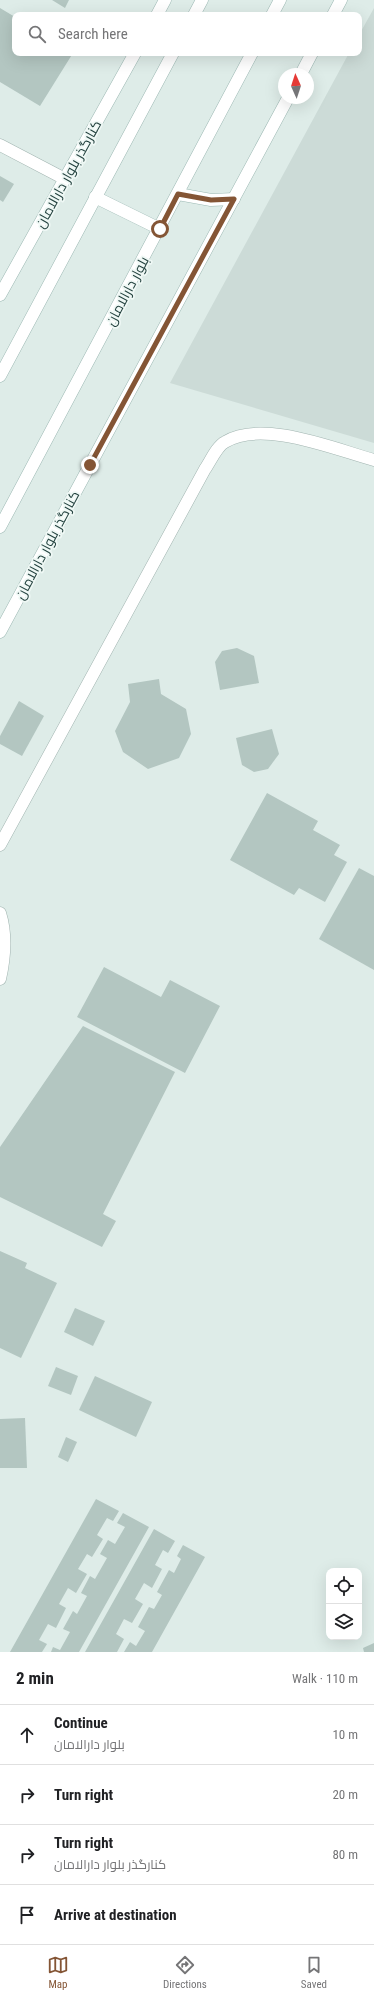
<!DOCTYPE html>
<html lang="en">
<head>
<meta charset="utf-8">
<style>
  :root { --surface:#fff; --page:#f2f2f2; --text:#202124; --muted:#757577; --line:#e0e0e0; --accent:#845535 }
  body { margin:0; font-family:"Roboto Condensed",Cairo,sans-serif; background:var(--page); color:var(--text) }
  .controls { position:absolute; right:12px; bottom:12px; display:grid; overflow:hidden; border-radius:8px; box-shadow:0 4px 16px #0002 }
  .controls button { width:36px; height:36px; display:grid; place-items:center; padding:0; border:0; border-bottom:1px solid var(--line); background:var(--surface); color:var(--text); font:20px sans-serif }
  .compass { position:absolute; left:278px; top:68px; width:36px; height:36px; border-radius:50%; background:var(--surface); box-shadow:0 4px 16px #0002; rotate:357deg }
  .stop { position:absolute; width:12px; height:12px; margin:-9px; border:3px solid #845535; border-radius:50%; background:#fff }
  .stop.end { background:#845535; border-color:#fff; box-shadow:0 1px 4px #0008 }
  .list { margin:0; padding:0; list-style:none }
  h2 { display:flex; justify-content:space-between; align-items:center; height:52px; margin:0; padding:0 16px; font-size:17px }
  h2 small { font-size:13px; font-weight:400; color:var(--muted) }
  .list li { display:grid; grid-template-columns:26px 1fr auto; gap:12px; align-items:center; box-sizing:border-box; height:60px; padding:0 16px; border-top:1px solid var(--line) }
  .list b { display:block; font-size:15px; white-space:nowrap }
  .list p { margin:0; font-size:13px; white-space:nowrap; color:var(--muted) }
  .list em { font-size:13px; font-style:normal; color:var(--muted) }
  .icon { flex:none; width:22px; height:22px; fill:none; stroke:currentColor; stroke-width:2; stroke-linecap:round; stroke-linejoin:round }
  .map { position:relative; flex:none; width:374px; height:1652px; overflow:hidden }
  .search { position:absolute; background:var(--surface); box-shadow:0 4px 16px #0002; left:12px; right:12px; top:12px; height:44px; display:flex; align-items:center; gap:10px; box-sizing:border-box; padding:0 14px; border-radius:8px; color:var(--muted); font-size:15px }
  .sheet { height:292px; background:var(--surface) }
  nav { display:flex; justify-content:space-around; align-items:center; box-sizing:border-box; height:56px; border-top:1px solid var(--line); background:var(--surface); font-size:11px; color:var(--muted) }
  nav a { display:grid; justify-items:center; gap:2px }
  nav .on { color:var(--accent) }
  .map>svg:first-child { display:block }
  .built { fill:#ccdbd7 }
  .building { fill:#b3c6c1 }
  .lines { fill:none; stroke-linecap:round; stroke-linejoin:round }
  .lane-casing { stroke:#a1b4b0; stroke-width:13 }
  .street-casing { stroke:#a1b4b0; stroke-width:13 }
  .secondary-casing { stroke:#9cb8b3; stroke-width:13 }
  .lane { stroke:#fff; stroke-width:12 }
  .street { stroke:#fff; stroke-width:12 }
  .secondary { stroke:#fff; stroke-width:12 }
  .route { stroke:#845535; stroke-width:5 }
  .labels { text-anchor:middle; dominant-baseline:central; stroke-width:3.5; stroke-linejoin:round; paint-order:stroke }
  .street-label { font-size:14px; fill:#1e3d3a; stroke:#eff8f5 }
</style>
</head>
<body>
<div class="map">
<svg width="374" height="1652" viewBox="0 0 374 1652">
  <rect width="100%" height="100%" fill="#deece8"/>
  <!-- built -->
  <polygon class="built" points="374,8 374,443 170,383 349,53 359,53 359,35"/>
  <!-- building -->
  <g class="building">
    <polygon points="52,0 69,0 65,8"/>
    <polygon points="0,8 15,17 15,53 73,53 40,106 0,82"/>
    <polygon points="0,176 14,184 3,202 0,200"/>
    <polygon points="237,648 254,656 259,683 220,690 215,662 222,651"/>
    <polygon points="159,679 161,694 186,709 191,734 179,758 148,769 123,752 115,731 130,702 128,684"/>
    <polygon points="19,701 44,716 22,756 0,744 0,736"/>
    <polygon points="272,729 279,754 268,769 254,772 242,765 236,738"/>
    <polygon points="267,793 318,821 313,830 340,845 334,855 347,862 325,902 299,888 294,895 230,860"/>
    <polygon points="359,868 374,876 374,970 319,939"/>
    <polygon points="104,967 161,997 170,980 220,1006 185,1073 77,1017"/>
    <polygon points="83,1026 175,1072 103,1214 116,1221 102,1247 0,1197 0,1147"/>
    <polygon points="0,1251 27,1263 25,1268 57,1283 21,1358 0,1348"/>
    <polygon points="75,1308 105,1321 93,1346 64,1332"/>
    <polygon points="56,1367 78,1376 71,1395 48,1386"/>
    <polygon points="95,1376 152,1402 136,1437 79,1410"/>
    <polygon points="25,1418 27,1468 0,1468 0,1419"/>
    <polygon points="66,1437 77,1442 68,1462 58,1457"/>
    <polygon points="96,1499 119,1511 113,1521 107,1518 97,1535 103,1539 92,1557 87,1554 78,1569 87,1574 76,1593 68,1588 59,1604 66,1608 56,1628 48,1624 39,1640 47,1644 42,1652 10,1652"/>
    <polygon points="123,1513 149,1527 79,1652 51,1652 53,1647 60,1650 70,1632 63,1629 73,1611 77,1614 87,1596 81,1593 90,1576 95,1579 107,1558 100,1554 108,1540 115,1544 125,1527 117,1523"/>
    <polygon points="154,1529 175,1541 168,1553 163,1550 155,1565 162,1569 152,1588 144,1583 135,1599 143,1604 132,1623 124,1619 116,1634 124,1639 117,1652 85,1652"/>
    <polygon points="183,1545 205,1557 152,1652 124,1652 130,1642 136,1646 145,1631 138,1627 149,1607 154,1609 162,1595 157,1592 169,1570 174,1573 181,1559 177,1556"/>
    <polygon points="374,1643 374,1652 364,1652 363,1648"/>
  </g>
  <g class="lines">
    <!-- lane casing -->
    <g class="lane-casing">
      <g id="lane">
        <path d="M 0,845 L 205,469 C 210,462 217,446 225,442 C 262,419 334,449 374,460"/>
        <path d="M 0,913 C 7,935 5,957 0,979"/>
      </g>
    </g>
    <!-- street casing -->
    <g class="street-casing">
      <polyline id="street" points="0,145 65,179"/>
    </g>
    <!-- secondary casing -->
    <g class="secondary-casing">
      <g id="secondary">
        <polyline points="157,15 165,0"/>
        <polyline points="194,15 202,0"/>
        <polyline points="272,15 280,0"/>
        <polyline points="333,15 341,0"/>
        <polyline points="301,74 312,53"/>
        <polyline points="178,194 211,200 234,199"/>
        <polyline points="95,197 160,229"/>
        <polyline points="0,295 135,53"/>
        <polyline points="0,376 173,53"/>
        <polyline points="0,527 252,53"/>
        <polyline points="0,632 288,98"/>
      </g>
    </g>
    <!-- lane -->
    <use href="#lane" class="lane"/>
    <!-- street -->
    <use href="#street" class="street"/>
    <!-- secondary -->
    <use href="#secondary" class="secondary"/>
  </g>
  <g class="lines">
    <!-- route -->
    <polyline class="route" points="90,465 234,199 211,200 178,194 160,229"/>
  </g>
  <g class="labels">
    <!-- street labels -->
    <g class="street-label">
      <text transform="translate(68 174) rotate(-61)">کنارگذر بلوار دارالامان</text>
      <text transform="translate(127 291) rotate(-62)">بلوار دارالامان</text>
      <text transform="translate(47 545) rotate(-62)">کنارگذر بلوار دارالامان</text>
    </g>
  </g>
</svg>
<div class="controls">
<button><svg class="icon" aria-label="locate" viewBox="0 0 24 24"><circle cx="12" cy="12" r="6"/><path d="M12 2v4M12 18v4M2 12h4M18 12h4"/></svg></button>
<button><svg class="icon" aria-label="layers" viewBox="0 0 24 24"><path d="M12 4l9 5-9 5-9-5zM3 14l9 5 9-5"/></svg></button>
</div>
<svg class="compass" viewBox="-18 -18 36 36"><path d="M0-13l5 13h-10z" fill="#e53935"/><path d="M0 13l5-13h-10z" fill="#757577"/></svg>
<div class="stop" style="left:160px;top:229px"></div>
<div class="stop end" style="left:90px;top:465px"></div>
<div class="search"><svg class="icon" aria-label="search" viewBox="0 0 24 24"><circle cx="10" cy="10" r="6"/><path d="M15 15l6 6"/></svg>Search here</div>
</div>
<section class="sheet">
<h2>2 min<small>Walk · 110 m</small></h2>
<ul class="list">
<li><svg class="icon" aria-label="ahead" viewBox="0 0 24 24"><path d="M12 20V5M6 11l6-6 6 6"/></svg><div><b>Continue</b><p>بلوار دارالامان</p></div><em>10 m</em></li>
<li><svg class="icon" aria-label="right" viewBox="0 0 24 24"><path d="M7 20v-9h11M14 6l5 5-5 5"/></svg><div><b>Turn right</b></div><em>20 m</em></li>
<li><svg class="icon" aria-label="right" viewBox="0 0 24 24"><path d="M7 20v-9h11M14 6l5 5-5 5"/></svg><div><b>Turn right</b><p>کنارگذر بلوار دارالامان</p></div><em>80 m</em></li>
<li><svg class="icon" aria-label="arrive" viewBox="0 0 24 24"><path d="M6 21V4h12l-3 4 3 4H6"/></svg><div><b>Arrive at destination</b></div></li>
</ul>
</section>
<nav>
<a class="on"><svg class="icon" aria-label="map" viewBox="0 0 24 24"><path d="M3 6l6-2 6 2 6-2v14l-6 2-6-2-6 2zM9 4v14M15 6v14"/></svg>Map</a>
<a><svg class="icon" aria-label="directions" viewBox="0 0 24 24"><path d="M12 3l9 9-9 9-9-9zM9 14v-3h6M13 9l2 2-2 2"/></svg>Directions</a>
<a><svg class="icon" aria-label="saved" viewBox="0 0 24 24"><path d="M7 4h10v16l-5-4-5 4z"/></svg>Saved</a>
</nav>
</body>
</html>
